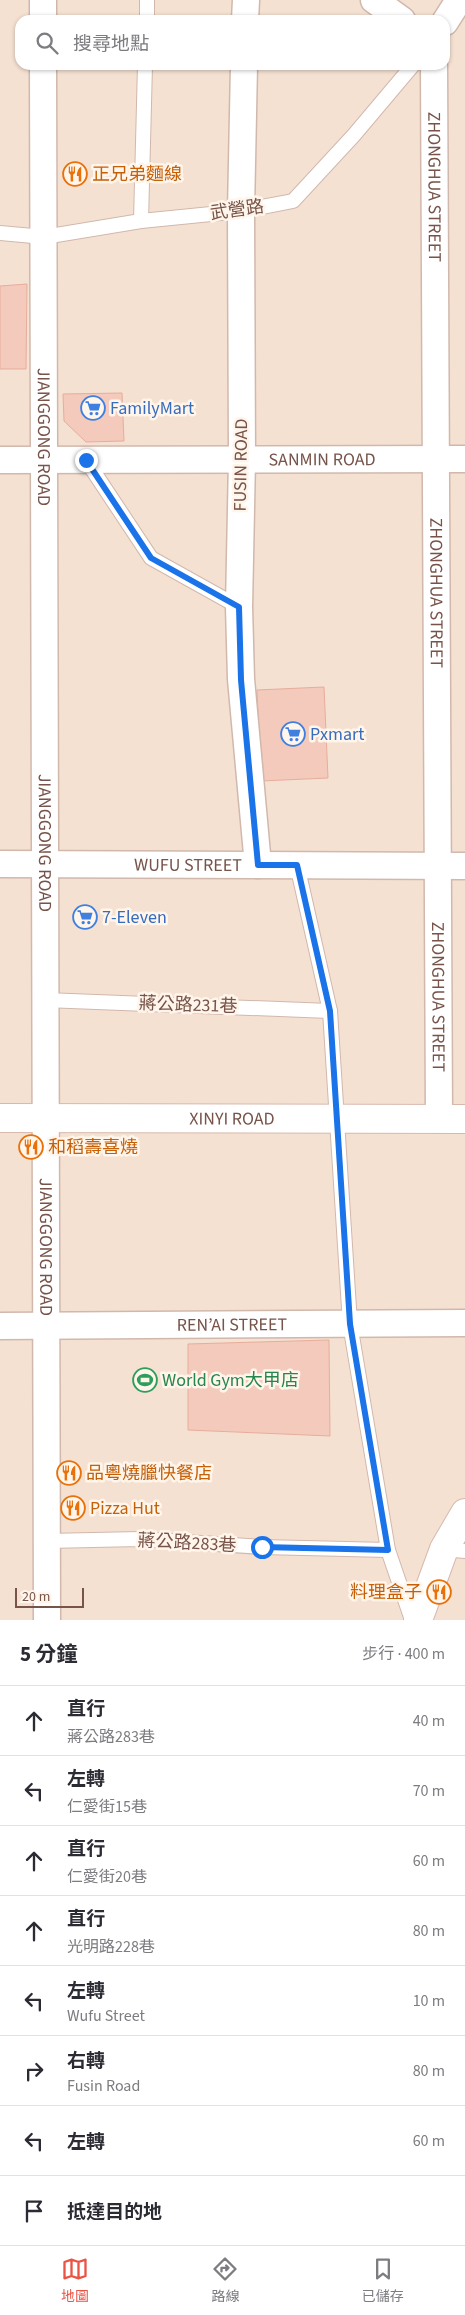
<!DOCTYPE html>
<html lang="zh-TW">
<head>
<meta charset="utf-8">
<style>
  :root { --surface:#fff; --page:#f7f7f7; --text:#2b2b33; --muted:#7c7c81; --line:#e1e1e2; --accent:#eb5445 }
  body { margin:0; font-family:"Source Sans 3","Noto Sans TC",sans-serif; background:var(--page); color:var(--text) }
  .scale { position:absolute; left:15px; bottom:12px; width:69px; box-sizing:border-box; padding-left:5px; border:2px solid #775349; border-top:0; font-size:14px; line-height:18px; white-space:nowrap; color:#775349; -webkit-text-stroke:4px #fff5eb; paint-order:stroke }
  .stop { position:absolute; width:15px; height:15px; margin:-11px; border:4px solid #1a73e8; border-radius:50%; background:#fff }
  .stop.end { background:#1a73e8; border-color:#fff; box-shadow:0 1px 5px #0008 }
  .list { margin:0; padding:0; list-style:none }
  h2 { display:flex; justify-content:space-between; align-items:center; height:65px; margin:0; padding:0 20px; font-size:21px }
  h2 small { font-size:16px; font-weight:400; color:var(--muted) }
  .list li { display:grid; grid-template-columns:32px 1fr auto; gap:15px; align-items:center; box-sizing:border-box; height:70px; padding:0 20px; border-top:1px solid var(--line) }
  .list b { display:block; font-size:19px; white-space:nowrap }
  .list p { margin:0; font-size:16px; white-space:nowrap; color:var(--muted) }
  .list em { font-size:16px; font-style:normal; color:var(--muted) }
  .icon { flex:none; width:28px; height:28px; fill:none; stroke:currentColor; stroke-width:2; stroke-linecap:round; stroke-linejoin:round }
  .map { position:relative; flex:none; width:465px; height:1620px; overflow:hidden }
  .search { position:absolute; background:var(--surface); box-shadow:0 1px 4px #0004; left:15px; right:15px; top:15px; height:55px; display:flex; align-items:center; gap:12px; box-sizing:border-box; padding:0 18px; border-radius:15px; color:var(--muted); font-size:19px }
  .sheet { height:625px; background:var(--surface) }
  nav { display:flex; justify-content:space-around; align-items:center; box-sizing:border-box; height:70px; border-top:1px solid var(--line); background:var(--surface); font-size:14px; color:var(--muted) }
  nav a { display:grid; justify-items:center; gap:2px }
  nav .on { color:var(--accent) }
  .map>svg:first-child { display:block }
  .residential { fill:#f5e1d2; fill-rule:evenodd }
  .building { fill:#f3cabb; stroke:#e7ad9b }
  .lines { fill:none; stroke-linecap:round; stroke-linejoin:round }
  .lane-casing { stroke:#d1b8ad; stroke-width:16 }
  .street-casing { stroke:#d1b8ad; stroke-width:29 }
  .secondary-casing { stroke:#d7b9ac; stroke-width:30 }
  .lane { stroke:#fff; stroke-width:14 }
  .street { stroke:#fff; stroke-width:26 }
  .secondary { stroke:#fff; stroke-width:28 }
  .route { stroke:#1a73e8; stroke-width:6 }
  .labels { text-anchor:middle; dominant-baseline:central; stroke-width:5; stroke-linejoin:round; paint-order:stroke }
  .food-label { font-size:18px; fill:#c56008; stroke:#fff5eb; text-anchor:start }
  .street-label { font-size:18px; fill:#775349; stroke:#fff5eb }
  .shop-label { font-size:18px; fill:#366cbe; stroke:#fff5eb; text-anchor:start }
  .leisure-label { font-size:18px; fill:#27864d; stroke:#fff5eb; text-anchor:start }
</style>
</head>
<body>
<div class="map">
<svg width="465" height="1620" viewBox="0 0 465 1620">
  <rect width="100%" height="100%" fill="#fdf0e4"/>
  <!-- residential -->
  <path class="residential" d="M 0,0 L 465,0 L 465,1620 L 0,1620 ZM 20,20 L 445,20 L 445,65 L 20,65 Z"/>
  <!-- building -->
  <g class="building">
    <polygon points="27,284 26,369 0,369 0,286"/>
    <polygon points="122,393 124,441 86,442 64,421 63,394"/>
    <polygon points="324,687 328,778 261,781 257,690"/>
    <polygon points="329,1340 330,1436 188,1430 188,1344"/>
  </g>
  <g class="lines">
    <!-- lane casing -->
    <g class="lane-casing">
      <g id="lane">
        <polyline points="147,20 147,0"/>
        <polyline points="141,221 145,65"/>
        <polyline points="0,233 44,237 141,221 241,211 293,201 354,135 413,65"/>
        <polyline points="86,460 151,558 239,607"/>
        <polyline points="297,865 330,1011 350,1324 388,1550 412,1620"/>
        <polyline points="45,1000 330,1011"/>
        <polyline points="47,1541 139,1539 262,1547 388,1550"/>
        <polyline points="444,1549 465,1551"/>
      </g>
    </g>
    <!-- street casing -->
    <g class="street-casing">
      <g id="street">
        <polyline points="43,0 43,20"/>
        <polyline points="374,0 402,20"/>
        <polyline points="245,20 246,0"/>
        <polyline points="445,22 459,0"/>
        <path id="s1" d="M 43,65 L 47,1620"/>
        <polyline points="244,65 241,211 242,459 239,607 241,679 258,865"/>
        <path id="s2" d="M 434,65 L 439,1119"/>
        <path id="s3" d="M 0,460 L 465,459"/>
        <path id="s4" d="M 0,864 L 465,866"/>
        <path id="s5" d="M 0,1326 L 465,1323"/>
      </g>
    </g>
    <!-- secondary casing -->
    <g class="secondary-casing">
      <g id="secondary">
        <path id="s6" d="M 0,1118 L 465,1119"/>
        <polyline points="418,1620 444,1549 465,1513"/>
      </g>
    </g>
    <!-- lane -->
    <use href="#lane" class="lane"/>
    <!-- street -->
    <use href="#street" class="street"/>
    <!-- secondary -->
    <use href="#secondary" class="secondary"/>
  </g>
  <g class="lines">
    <!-- route -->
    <polyline class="route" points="86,460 151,558 239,607 241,680 258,865 297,865 330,1011 350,1324 388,1550 262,1547"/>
  </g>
  <!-- icons -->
  <defs>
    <g id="restaurant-ring" transform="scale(1.25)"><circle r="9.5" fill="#fff5eb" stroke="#e8710a" stroke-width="1.5"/><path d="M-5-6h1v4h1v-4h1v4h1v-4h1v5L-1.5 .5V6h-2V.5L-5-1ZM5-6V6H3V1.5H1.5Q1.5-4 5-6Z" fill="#e8710a"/></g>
    <g id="supermarket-ring" transform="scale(1.25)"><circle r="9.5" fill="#fff5eb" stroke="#3f7fe0" stroke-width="1.5"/><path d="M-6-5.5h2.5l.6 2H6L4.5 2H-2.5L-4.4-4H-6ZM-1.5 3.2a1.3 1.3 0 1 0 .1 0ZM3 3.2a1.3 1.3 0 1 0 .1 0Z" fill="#3f7fe0"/></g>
    <g id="stadium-ring" transform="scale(1.25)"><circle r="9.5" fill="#fff5eb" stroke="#2e9e5b" stroke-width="1.5"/><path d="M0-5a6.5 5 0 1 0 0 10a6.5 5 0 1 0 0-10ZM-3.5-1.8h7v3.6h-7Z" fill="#2e9e5b"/></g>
  </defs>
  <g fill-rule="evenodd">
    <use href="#restaurant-ring" x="75" y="174"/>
    <use href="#supermarket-ring" x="93" y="408"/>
    <use href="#supermarket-ring" x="293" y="734"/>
    <use href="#supermarket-ring" x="85" y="917"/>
    <use href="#restaurant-ring" x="31" y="1147"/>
    <use href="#stadium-ring" x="145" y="1380"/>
    <use href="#restaurant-ring" x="69" y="1473"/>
    <use href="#restaurant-ring" x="73" y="1508"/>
    <use href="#restaurant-ring" x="439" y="1592"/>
  </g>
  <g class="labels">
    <!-- food labels -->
    <g class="food-label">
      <text x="92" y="174">正兄弟麵線</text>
      <text x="48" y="1147">和稻壽喜燒</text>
      <text x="86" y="1473">品粵燒臘快餐店</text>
      <text x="90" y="1508">Pizza Hut</text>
      <text x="422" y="1592" text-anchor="end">料理盒子</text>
    </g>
    <!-- street labels -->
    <g class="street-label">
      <text stroke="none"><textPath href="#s2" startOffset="122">ZHONGHUA STREET</textPath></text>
      <text transform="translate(237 210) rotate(-8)">武營路</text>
      <text stroke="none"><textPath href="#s1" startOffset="372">JIANGGONG ROAD</textPath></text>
      <text stroke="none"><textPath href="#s3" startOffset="322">SANMIN ROAD</textPath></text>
      <text transform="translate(241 465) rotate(-89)">FUSIN ROAD</text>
      <text stroke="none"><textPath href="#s2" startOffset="528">ZHONGHUA STREET</textPath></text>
      <text stroke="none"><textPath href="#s1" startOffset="778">JIANGGONG ROAD</textPath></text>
      <text stroke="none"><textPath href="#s4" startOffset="188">WUFU STREET</textPath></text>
      <text stroke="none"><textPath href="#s2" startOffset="932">ZHONGHUA STREET</textPath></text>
      <text transform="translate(188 1005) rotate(2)">蔣公路231巷</text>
      <text stroke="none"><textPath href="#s6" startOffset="232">XINYI ROAD</textPath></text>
      <text stroke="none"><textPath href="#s1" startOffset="1182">JIANGGONG ROAD</textPath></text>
      <text stroke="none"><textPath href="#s5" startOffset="232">REN’AI STREET</textPath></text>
      <text transform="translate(187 1543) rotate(3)">蔣公路283巷</text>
    </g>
    <!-- shop labels -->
    <g class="shop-label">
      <text x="110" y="408">FamilyMart</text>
      <text x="310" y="734">Pxmart</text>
      <text x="102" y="917">7-Eleven</text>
    </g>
    <!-- leisure labels -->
    <g class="leisure-label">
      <text x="162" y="1380">World Gym大甲店</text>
    </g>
  </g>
</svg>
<div class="scale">20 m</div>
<div class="stop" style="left:262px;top:1547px"></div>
<div class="stop end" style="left:86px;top:460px"></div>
<div class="search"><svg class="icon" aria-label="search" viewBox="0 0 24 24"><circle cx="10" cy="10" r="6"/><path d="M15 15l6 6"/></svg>搜尋地點</div>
</div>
<section class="sheet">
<h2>5 分鐘<small>步行 · 400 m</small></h2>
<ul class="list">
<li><svg class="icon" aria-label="ahead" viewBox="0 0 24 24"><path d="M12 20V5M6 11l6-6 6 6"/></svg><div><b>直行</b><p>蔣公路283巷</p></div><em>40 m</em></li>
<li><svg class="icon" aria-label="left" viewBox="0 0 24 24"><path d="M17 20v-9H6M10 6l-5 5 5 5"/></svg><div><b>左轉</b><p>仁愛街15巷</p></div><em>70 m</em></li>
<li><svg class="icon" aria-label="ahead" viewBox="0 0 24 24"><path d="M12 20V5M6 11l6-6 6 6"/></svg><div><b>直行</b><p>仁愛街20巷</p></div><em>60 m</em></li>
<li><svg class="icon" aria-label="ahead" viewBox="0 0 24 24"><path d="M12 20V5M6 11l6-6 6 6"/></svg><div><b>直行</b><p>光明路228巷</p></div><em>80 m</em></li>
<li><svg class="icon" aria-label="left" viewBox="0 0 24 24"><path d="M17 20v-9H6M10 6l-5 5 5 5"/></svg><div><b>左轉</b><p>Wufu Street</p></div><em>10 m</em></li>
<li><svg class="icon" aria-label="right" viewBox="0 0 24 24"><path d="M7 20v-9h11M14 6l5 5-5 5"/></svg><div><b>右轉</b><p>Fusin Road</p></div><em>80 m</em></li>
<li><svg class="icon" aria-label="left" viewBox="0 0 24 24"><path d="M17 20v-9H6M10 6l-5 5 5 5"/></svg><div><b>左轉</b></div><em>60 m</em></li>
<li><svg class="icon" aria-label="arrive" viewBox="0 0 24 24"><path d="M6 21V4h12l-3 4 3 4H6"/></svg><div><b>抵達目的地</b></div></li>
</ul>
</section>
<nav>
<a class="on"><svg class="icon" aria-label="map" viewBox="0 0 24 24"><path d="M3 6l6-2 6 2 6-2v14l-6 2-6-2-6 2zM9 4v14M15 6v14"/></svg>地圖</a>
<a><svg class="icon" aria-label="directions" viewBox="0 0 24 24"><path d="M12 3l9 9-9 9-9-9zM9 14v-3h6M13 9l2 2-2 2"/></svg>路線</a>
<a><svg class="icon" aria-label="saved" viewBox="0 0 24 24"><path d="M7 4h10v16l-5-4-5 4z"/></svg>已儲存</a>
</nav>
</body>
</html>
